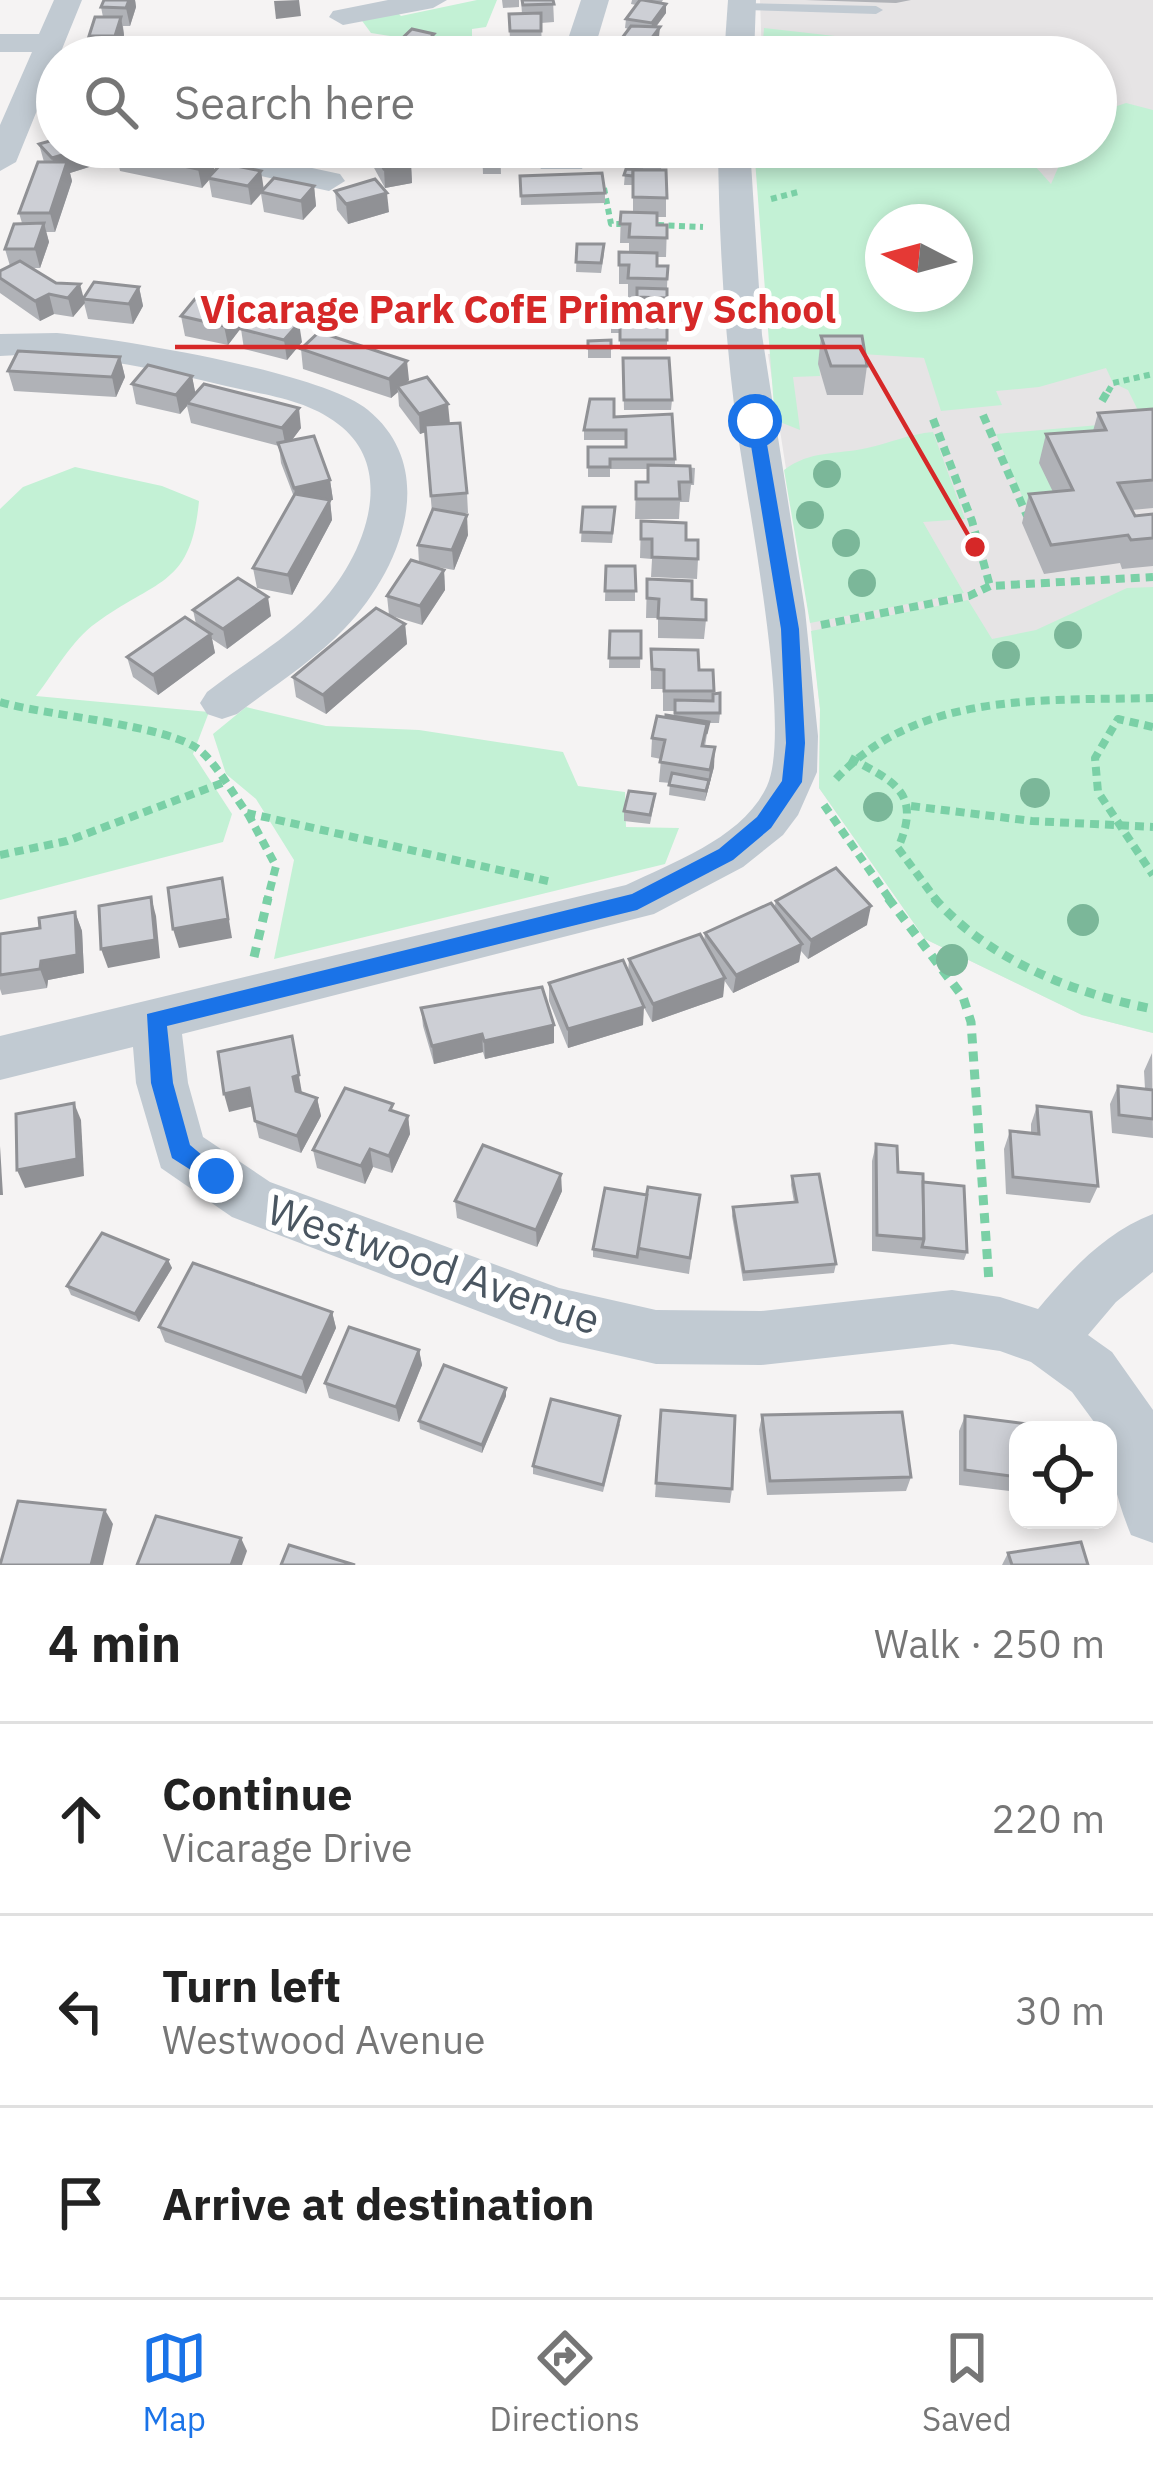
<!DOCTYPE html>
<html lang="en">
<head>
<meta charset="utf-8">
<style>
  :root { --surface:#fff; --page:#f6f6f6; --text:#222; --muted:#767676; --line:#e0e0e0; --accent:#1a73e8 }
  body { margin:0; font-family:"IBM Plex Sans",sans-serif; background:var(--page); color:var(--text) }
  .controls { position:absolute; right:36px; bottom:36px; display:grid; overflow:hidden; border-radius:24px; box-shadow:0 6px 18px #0003 }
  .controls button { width:108px; height:108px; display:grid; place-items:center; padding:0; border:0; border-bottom:3px solid var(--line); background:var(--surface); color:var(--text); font:60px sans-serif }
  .compass { position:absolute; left:865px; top:204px; width:108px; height:108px; border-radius:50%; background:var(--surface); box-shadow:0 6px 18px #0003; rotate:276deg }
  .stop { position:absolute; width:36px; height:36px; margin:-27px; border:9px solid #1a73e8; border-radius:50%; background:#fff }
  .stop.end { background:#1a73e8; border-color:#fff; box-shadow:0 3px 12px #0008 }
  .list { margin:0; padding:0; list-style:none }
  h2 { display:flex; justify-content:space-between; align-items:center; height:156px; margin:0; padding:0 48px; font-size:51px }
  h2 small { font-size:39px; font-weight:400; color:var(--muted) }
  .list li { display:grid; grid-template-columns:78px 1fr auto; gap:36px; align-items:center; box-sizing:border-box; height:192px; padding:0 48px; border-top:3px solid var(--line) }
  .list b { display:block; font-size:45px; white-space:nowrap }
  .list p { margin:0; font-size:39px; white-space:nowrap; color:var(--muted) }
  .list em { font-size:39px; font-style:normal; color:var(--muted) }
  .icon { flex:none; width:66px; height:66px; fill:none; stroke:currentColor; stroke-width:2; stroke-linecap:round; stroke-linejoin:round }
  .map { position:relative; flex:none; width:1153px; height:1565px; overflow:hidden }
  .search { position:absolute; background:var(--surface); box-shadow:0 6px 18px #0003; left:36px; right:36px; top:36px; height:132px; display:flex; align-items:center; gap:30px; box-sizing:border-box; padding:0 42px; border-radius:66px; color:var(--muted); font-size:45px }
  .sheet { height:732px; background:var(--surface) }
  nav { display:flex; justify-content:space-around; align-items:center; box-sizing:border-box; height:168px; border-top:3px solid var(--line); background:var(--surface); font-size:33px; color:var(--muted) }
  nav a { display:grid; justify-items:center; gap:6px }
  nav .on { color:var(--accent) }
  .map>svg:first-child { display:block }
  .education { fill:#e6e4e5 }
  .green { fill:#c3f1d5; fill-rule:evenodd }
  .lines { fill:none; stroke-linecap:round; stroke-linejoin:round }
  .path-far2 { stroke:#7ad0a6; stroke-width:6; stroke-dasharray:6 4.5; stroke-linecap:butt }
  .path-far1 { stroke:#7ad0a6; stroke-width:8; stroke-dasharray:9 6; stroke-linecap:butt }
  .path { stroke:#7ad0a6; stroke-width:9; stroke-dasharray:10 8; stroke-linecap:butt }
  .lane { fill:#c1cad2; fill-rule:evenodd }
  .street { fill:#c1cad2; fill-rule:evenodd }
  .tree { fill:#7bb799 }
  .wall { fill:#b0b2b7 }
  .shaded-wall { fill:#909195 }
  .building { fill:#cdcfd5; stroke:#909195; stroke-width:3 }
  .route { fill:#1a73e8 }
  .labels { text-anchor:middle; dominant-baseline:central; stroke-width:12; stroke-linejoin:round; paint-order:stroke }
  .near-street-label { font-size:42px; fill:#4a5661; stroke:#fff }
  .leader { fill:none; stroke:#d62828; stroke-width:4.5 }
  .callout-dot { fill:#d62828; stroke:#fff; stroke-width:4.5 }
  .callout-label { font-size:39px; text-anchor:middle; font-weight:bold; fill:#d62828; stroke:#fff; stroke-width:12; stroke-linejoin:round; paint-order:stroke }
</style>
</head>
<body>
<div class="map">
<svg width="1153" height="1565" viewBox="0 0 1153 1565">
  <rect width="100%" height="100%" fill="#f5f3f3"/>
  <!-- education -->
  <polygon class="education" points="760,0 1153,0 1153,1033 1082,1015 925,939 819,788 820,709 812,634 768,354 865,350 924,358 1073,245 754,147 1096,147 1096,57 762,57"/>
  <!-- green -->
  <g class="green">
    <polygon points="477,0 497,0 486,27 472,29 472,49 371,33 360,18 396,11 401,16"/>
    <polygon points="764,28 879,41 889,57 762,57"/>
    <path d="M 1126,103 L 1153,110 L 1153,441 L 1128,390 L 1113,383 L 1106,368 L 1039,387 L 996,391 L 1002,405 L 941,411 L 924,358 L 831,352 L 819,364 L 820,376 L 793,377 L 800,430 L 775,420 L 754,147 L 1018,147 L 1051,184 L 1067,147 L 1096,147 L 1096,113 ZM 883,222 L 955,222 L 955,294 L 883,294 Z"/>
    <polygon points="1122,423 1061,510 1029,513 996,434"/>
    <path d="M 933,432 L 965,519 L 923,522 L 964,593 L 810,623 L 784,470 C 811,450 835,455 867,448 C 890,443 909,434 933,432 Z"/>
    <path d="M 75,467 L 162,486 L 199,501 C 191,587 156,579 96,623 C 72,640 54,673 36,696 L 209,712 L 193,754 L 232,814 L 223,842 L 0,900 L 0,509 L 23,487 Z"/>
    <polygon points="1153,587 1153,1033 1082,1015 925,939 819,788 820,709 811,631 968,600 992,639 1036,630 1127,588"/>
    <polygon points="246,707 326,726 419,730 563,752 578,786 625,792 626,827 679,828 665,864 274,959 294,860 256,799 226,774 213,734"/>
  </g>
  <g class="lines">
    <!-- path-far2 -->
    <g class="path-far2">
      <polyline points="496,147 524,153"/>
      <polyline points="356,165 392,147"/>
      <polyline points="604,188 611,224 625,224"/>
      <polyline points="771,199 798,192"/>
      <polyline points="658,225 703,227"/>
      <polyline points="1108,392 1113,383 1153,374"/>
    </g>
    <!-- path-far1 -->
    <g class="path-far1">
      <polyline points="1102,401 1109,389"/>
      <polyline points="983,415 1027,516"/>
      <polyline points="933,419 972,521 990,586"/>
      <polyline points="821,625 969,596 990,586 1153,577"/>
      <path d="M 0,702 C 46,716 173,725 202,752 C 219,768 233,794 247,813 L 552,882"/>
      <polyline points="1153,727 1118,719 1095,758 1098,792 1153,875"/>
      <path d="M 850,758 C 895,782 922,793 898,848 L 937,901"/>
      <path d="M 836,779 C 918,691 1042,701 1153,698"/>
      <polyline points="824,805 891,901"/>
      <polyline points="911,806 1032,821 1153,827"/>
      <polyline points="248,814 276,866 267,901"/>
      <polyline points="0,855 67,841 222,783"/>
    </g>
    <!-- path -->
    <g class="path">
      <polyline points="888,898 963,997 971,1022 989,1282"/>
      <path d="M 934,898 C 990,961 1073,993 1153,1009"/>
      <polyline points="254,957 268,898"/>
    </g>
    <!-- lane -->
    <polygon class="lane" points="739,3 876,6 883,10 876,14 744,10 739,9"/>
    <!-- street -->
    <g class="street">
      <polygon points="54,0 82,0 16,162 0,171 0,125 32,52 0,52 0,34 39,34"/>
      <polygon points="388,0 447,0 433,8 343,25 329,17 333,11"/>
      <polygon points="581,0 609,0 592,57 562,57"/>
      <polygon points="728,0 756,0 754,57 724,57"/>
      <polygon points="155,147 215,147 340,174 345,181 329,191 160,154"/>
      <polygon points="561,147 593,147 582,169 541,169 536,162 541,155 559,153"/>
      <path d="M 718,147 L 750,147 L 762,335 L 805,610 L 818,736 L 817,772 L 798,815 L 783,835 L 743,867 L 654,914 L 182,1034 L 188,1083 L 203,1137 L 270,1182 L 559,1288 L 656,1310 L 761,1311 L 952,1290 L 1000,1297 L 1038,1309 C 1070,1271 1105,1232 1153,1214 L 1153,1272 L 1116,1302 L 1088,1335 L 1112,1352 L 1153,1410 L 1153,1543 L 1131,1535 C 1117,1501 1108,1466 1108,1430 L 1100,1430 L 1072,1392 L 1031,1362 L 1000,1351 L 952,1344 L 761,1365 L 656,1364 L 559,1342 L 232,1217 L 161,1168 L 136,1083 L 133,1047 L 0,1080 L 0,1036 L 626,885 C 673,862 743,838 767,786 C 794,727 744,489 735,413 C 724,325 719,236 718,147 Z"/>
      <path d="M 57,333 C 120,339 322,372 368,410 C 441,470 400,571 345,628 C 314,661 273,686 237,714 L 222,719 L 207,714 L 200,703 L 207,692 C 243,664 284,641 316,608 C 361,563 401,471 338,424 C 306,399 264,395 226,386 C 150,368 78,351 0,356 L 0,334 Z"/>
    </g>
  </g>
  <!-- trees -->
  <g class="tree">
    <circle cx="827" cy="474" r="14"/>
    <circle cx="810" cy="515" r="14"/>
    <circle cx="846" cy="543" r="14"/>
    <circle cx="862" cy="583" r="14"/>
    <circle cx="1068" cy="635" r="14"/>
    <circle cx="1006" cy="655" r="14"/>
    <circle cx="1035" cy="793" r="15"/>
    <circle cx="878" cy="807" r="15"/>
    <circle cx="1083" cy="920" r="16"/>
    <circle cx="952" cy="960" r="16"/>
  </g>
  <!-- wall -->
  <g class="wall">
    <polygon points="104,0 138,0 135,0 136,7 130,26 123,26 124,35 119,54 111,54 111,57 92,51 89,36 103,17 101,7"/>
    <polygon points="502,0 519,0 519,7 503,8"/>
    <polygon points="521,0 553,0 554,22 541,23 542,49 534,49 535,57 501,57 500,42 510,42 509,14 522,14"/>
    <polygon points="632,0 663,0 661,3 666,4 666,13 656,27 659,37 648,52 657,53 656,57 624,57 627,53 619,52 619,42 629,29 625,28 626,19 636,5 631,4"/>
    <polygon points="805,0 911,0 896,3"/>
    <polygon points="496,42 497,57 479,57 478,43"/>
    <polygon points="393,47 435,52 431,57 394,57"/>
    <polygon points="39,144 105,162 70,173 72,181 55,232 46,232 49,242 40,268 32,268 84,299 139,287 143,306 133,324 88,319 84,303 73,317 54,314 40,321 0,293 0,271 10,266 5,249 22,223 19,213 44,162"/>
    <polygon points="318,147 368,147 357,159 319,151"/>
    <polygon points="371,147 411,164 412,183 385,188 373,166"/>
    <polygon points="482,147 500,147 501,174 483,174"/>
    <polygon points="627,147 663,147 661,170 666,170 666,217 657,217 657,225 667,225 666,257 657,257 657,266 668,266 666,308 657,308 658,323 667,323 667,350 620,350 620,333 611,333 611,307 636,307 637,298 628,298 628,284 619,284 619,252 629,252 629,243 620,243 621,212 633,212 633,185 624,185"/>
    <polygon points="116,152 215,171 264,189 314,186 316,206 303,220 264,212 261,194 251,205 212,197 209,180 202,188 120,171"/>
    <polygon points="520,176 605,193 605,203 521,205"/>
    <polygon points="335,191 389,212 348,224 337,210"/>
    <polygon points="577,244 604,254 601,273 576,272"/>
    <polygon points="238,308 241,328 228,345 185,336 181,316"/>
    <polygon points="241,329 302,342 287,360 244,349"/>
    <polygon points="821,336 867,366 863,395 827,395 818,364"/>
    <polygon points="611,340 611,358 588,358 588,341"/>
    <polygon points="301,349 409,380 405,384 450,423 467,493 468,513 459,513 468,535 454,570 432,566 444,570 445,590 422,625 392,616 405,624 407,644 326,714 296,697 293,677 389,615 387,596 419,563 418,545 432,512 425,432 420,434 399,406 398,392 391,398 303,369"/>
    <polygon points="120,357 125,377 116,397 14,391 8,371"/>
    <polygon points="623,358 672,400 671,410 624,410"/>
    <polygon points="192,376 195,393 301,428 291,441 330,480 333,500 330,500 332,520 292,595 257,588 253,568 294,497 281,463 279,446 191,423 187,406 180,414 136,404 132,384"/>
    <polygon points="1153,409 1153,508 1132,510 1135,516 1153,514 1153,566 1122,569 1120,563 1044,574 1022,523 1029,494 1053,492 1039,463 1046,434 1093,431 1098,413"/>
    <polygon points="614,417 675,459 675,466 695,468 694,485 691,485 689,502 680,502 679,519 635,519 636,482 647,482 647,469 610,469 610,477 588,477 588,447 626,447 625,440 584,440 584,430"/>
    <polygon points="583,507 615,518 612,543 581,542"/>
    <polygon points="641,521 686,540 698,559 697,579 651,577 652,559 640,558"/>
    <polygon points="606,566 635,566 635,601 605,601"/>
    <polygon points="647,579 692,599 706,620 704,639 658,638 658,618 646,618"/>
    <polygon points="193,610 271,616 227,649 212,639 215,653 158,695 133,677 127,657 196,624"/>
    <polygon points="610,631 641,631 640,668 609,668"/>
    <polygon points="651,649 699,670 713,670 714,694 720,713 719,723 709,723 705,746 714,767 705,801 669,795 670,783 659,782 661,759 651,757 652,738 666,718 674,716 674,711 663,711 663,689 651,689"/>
    <polygon points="654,804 650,824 624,821 624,811"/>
    <polygon points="776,901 867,925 808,959 801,951 799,962 733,993 724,980 723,997 652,1022 641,1002 643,1025 568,1048 549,1001 549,983 628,973 629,959 704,942 705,933 774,908"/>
    <polygon points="75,912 82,931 84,973 48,980 47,988 2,995 0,989 0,934 40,928"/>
    <polygon points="421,1008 554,1043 485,1059 483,1052 434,1064 423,1026"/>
    <polygon points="1152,1053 1153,1138 1112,1133 1110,1104 1118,1086 1145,1089 1144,1071"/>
    <polygon points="302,1093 317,1098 321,1116 301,1153 259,1138 252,1106 229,1112"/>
    <polygon points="1037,1106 1098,1186 1090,1203 1006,1194 1004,1149 1010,1131 1031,1133 1031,1124"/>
    <polygon points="394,1112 408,1116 410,1134 392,1173 373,1167 365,1184 317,1168 313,1150"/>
    <polygon points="876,1144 898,1172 923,1182 967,1252 964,1260 872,1251 872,1161"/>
    <polygon points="792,1176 836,1264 834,1273 743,1281 732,1216 733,1207 794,1202 791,1185"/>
    <polygon points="562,1191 537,1247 457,1218 455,1201"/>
    <polygon points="647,1195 700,1195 689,1274 593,1257 593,1249"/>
    <polygon points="168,1260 172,1268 139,1322 71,1295 67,1286"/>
    <polygon points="332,1312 336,1328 306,1394 165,1342 159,1327"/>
    <polygon points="419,1350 422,1365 399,1422 329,1398 325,1383"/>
    <polygon points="506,1388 506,1396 482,1453 420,1429 419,1421"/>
    <polygon points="661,1410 732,1489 730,1503 655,1497"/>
    <polygon points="762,1415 911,1477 906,1491 767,1495 759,1430"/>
    <polygon points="965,1416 1018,1430 1018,1492 959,1485 959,1431"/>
    <polygon points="620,1424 603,1492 533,1474 533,1466"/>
    <polygon points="1008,1553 1088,1565 1002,1565"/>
  </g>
  <!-- shaded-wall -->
  <g class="shaded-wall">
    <polygon points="129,0 135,0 136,7 130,26 126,8"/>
    <polygon points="299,0 301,16 276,19 274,1"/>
    <polygon points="666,4 666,13 651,33 652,23"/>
    <polygon points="121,17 124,35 119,54 115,36"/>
    <polygon points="660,27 659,37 645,57 645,47"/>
    <polygon points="434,34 435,52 431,57 417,57 417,52"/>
    <polygon points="89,147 101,147 105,162 70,173 72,181 55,232 50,213 56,177 52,158"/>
    <polygon points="356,147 368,147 357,159"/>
    <polygon points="212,154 215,173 208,178 209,180 202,188 198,169"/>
    <polygon points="411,164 412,183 385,188 384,169"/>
    <polygon points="261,171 264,190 251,205 248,186"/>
    <polygon points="314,186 316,206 303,220 301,201"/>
    <polygon points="387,193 389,212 348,224 346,204"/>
    <polygon points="44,223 49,242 40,268 35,249"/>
    <polygon points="80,284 85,303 73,317 68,298"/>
    <polygon points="139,287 143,306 133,324 129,304"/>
    <polygon points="49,294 54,314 40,321 35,301"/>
    <polygon points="238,308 241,328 228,345 224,326"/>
    <polygon points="299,323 302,342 287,360 284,340"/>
    <polygon points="120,357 125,377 116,397 112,377"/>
    <polygon points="407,361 409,380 400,390 397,386 398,392 391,398 389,379"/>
    <polygon points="192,376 196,396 187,403 187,406 180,414 176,395"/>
    <polygon points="448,404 450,424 420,434 419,414"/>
    <polygon points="299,408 301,428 286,448 282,428"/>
    <polygon points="330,480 333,500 330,500 332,520 292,595 288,575 297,507 294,488"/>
    <polygon points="467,515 468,535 454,570 452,550"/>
    <polygon points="444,570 445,590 422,625 420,606"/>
    <polygon points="268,597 271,616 227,649 223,629"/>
    <polygon points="405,624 407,644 326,714 323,695"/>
    <polygon points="211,634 215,653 158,695 153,675"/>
    <polygon points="715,747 714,767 705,801 710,770"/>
    <polygon points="222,878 232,938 179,948 173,929"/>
    <polygon points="151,897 156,916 160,958 108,968 101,949"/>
    <polygon points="871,906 867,925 808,959 811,940"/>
    <polygon points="75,912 82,931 84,973 48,980 47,988 40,969 41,961"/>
    <polygon points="802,944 799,962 733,993 736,975"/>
    <polygon points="725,978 723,997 652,1022 653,1004"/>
    <polygon points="644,1007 643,1025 568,1048 568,1029"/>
    <polygon points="554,1025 554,1043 485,1059 484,1041"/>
    <polygon points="482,1034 483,1052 434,1064 432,1046"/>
    <polygon points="292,1036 302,1093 297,1095 293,1077"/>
    <polygon points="249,1088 254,1106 229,1112 224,1094"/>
    <polygon points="317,1098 321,1116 301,1153 297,1136"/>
    <polygon points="74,1103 81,1120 84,1176 25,1188 17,1170"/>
    <polygon points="408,1116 410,1134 392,1173 389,1156"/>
    <polygon points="0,1146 3,1195 0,1195"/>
    <polygon points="370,1149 373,1167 365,1184 361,1166"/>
    <polygon points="561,1174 562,1191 537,1247 536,1230"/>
    <polygon points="168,1260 172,1268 139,1322 135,1314"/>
    <polygon points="332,1312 336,1328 306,1394 302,1378"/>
    <polygon points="419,1350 422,1365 399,1422 396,1407"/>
    <polygon points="506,1388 506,1396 482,1453 482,1445"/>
    <polygon points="105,1510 113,1524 103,1565 91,1565"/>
    <polygon points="241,1538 247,1551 242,1565 231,1565"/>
  </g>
  <!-- building -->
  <g class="building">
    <polygon points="104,0 129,0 126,8 101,7"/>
    <polygon points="522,0 553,0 554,4 523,5"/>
    <polygon points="640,0 643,0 666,4 652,23 626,19"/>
    <polygon points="541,13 541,31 510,31 509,14"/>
    <polygon points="95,17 121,17 115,36 89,36"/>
    <polygon points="631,26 660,27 645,47 619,42"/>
    <polygon points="412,29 434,34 417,52 393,47"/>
    <polygon points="533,41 535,57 502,57 500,42"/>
    <polygon points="496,42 497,53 479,53 478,43"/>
    <polygon points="303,45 338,52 333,57 290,56"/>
    <polygon points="630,48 657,53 654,57 624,57"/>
    <polygon points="84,51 110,51 108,57 82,57"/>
    <polygon points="389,52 391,57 350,57 370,54"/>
    <polygon points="57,139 57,147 89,147 52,158 39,144"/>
    <polygon points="122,147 175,147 212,154 198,169 116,152"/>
    <polygon points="371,147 401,147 411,164 384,169"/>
    <polygon points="482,147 500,147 500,164 483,165"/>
    <polygon points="627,147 662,147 661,161 626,160"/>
    <polygon points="38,162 67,162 50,213 19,213"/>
    <polygon points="222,163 261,171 248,186 208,178"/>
    <polygon points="626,169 643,170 633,170 633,176 624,175"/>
    <polygon points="633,170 666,170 667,198 633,197"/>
    <polygon points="602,173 605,193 521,196 520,176"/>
    <polygon points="274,178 314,186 301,201 261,192"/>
    <polygon points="375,179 387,193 346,204 335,191"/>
    <polygon points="621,212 657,213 657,225 667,225 667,238 629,237 630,224 620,224"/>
    <polygon points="44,223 35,249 5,249 14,224"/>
    <polygon points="577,244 604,244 601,263 576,262"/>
    <polygon points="619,252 657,253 657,266 668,266 667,279 628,278 629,265 619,265"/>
    <polygon points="20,261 56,283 80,284 68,298 49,294 35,301 0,278 0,271"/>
    <polygon points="94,282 139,287 129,304 83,299"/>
    <polygon points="637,288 667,289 667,298 637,297"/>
    <polygon points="195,299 238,308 224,326 181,316"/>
    <polygon points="611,307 657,307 658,323 667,323 667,340 620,340 620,323 611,323"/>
    <polygon points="256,312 299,323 284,340 241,329"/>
    <polygon points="319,332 407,361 389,379 301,349"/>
    <polygon points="821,336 862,336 867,366 831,366"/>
    <polygon points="611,340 611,348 588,348 588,341"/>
    <polygon points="18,351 120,357 112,377 8,371"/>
    <polygon points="623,358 669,358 672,400 624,400"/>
    <polygon points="148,365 192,376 176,395 132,384"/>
    <polygon points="427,377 448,404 419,414 397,386"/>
    <polygon points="204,384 299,408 282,428 187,403"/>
    <polygon points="590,399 614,399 614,417 672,414 675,459 610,459 610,467 588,467 588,447 626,447 626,430 584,430"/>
    <polygon points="1153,409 1153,480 1118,483 1135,516 1153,514 1153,538 1131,540 1128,535 1051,545 1029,494 1073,490 1046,434 1106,430 1098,413"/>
    <polygon points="460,423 467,493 431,496 425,425"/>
    <polygon points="314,436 330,480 294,488 278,443"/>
    <polygon points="648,465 690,466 691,482 679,482 680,499 636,499 636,482 648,482"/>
    <polygon points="295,494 330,500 288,575 253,568"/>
    <polygon points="583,507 615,507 612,533 581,532"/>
    <polygon points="433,509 467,515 452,550 418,545"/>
    <polygon points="641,521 686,523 686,540 698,540 698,559 652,557 652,539 641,539"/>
    <polygon points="411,560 444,570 420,606 387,596"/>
    <polygon points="606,566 635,566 636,591 605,591"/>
    <polygon points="238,578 268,597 223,629 193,610"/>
    <polygon points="647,579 692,581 692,599 706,600 706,620 658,618 659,599 647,598"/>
    <polygon points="376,608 405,624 323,695 293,677"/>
    <polygon points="185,617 211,634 153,675 127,657"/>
    <polygon points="610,631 641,631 641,658 609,658"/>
    <polygon points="651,649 698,650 699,670 713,670 714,691 664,691 664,670 652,669"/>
    <polygon points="720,693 720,713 675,713 675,700 713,701 713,694"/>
    <polygon points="666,715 709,722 706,734 707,724 666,718"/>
    <polygon points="657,716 707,724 702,746 715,747 710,770 660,762 665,740 652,738"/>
    <polygon points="672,773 709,780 706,791 669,785"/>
    <polygon points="629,791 655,794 650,815 624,811"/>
    <polygon points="836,868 871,906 811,940 776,901"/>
    <polygon points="222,878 228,919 173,929 168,888"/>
    <polygon points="151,897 155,940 101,949 99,906"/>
    <polygon points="771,903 802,944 736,975 705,933"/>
    <polygon points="75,912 77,955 41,961 40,969 0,975 0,934 40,928 39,918"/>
    <polygon points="700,934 725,978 653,1004 629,959"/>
    <polygon points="623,960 644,1007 568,1029 549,983"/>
    <polygon points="542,987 554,1025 484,1041 482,1034 432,1046 421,1008"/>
    <polygon points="292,1036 299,1075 293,1077 296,1091 317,1098 297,1136 255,1121 249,1088 224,1094 218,1052"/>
    <polygon points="1118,1086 1153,1090 1153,1119 1119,1115"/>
    <polygon points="345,1088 393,1104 390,1110 408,1116 389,1156 370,1149 361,1166 313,1150"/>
    <polygon points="74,1103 77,1159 17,1170 16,1114"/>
    <polygon points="1037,1106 1091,1112 1098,1186 1013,1177 1010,1131 1039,1134"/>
    <polygon points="876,1144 897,1146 898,1172 923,1174 924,1239 877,1235"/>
    <polygon points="483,1145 561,1174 536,1230 455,1201"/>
    <polygon points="819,1174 836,1264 744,1272 733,1207 797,1202 792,1176"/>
    <polygon points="923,1182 964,1186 967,1252 922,1247 924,1239"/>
    <polygon points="648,1187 700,1195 690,1258 637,1248"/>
    <polygon points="605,1188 647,1195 637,1257 593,1249"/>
    <polygon points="102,1233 168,1260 135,1314 67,1286"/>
    <polygon points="193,1263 332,1312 302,1378 159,1327"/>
    <polygon points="349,1327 419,1350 396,1407 325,1383"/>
    <polygon points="444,1365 506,1388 482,1445 419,1421"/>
    <polygon points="551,1399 620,1416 603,1485 533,1466"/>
    <polygon points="661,1410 735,1416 732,1489 656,1483"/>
    <polygon points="902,1412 911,1477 770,1481 762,1415"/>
    <polygon points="965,1416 1050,1427 1051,1430 1018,1430 1018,1477 965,1470"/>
    <polygon points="18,1501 105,1510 91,1565 0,1565"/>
    <polygon points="156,1516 241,1538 231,1565 137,1565"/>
    <polygon points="1081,1542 1088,1565 1012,1565 1008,1553"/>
    <polygon points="289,1545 355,1565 281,1565"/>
  </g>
  <!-- route -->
  <polygon class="route" points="755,416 763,421 799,629 805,743 802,782 771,828 733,860 637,910 167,1026 173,1083 190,1145 227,1176 216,1186 172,1158 151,1083 147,1014 632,894 719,849 757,817 782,781 786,743 781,629 747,421"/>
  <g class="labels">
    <!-- near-street labels -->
    <g class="near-street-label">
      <text transform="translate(434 1264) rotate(19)">Westwood Avenue</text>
    </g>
  </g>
  <!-- callouts -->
  <path class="leader" d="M975 547L860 347H175"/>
  <circle class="callout-dot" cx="975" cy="547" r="12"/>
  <g class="callout-label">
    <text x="518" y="323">Vicarage Park CofE Primary School</text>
  </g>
</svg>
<div class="controls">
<button><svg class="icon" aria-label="locate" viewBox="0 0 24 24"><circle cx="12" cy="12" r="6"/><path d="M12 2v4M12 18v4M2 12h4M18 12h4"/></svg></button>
</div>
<svg class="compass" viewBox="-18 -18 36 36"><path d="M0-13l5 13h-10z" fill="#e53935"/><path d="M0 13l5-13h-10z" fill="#767676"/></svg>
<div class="stop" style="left:755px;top:421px"></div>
<div class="stop end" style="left:216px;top:1176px"></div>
<div class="search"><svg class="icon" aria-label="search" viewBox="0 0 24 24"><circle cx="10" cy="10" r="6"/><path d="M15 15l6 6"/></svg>Search here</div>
</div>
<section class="sheet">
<h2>4 min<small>Walk · 250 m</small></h2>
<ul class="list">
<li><svg class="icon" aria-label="ahead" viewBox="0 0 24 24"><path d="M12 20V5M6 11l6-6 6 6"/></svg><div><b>Continue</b><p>Vicarage Drive</p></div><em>220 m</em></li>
<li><svg class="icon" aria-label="left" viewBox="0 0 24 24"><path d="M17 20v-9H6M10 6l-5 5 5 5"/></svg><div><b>Turn left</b><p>Westwood Avenue</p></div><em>30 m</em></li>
<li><svg class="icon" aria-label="arrive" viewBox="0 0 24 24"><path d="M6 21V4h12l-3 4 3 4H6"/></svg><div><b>Arrive at destination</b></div></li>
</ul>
</section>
<nav>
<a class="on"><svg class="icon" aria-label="map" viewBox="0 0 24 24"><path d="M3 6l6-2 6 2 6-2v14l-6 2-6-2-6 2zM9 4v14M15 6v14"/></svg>Map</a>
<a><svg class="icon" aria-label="directions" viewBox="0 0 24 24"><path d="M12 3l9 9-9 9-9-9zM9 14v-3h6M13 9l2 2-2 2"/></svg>Directions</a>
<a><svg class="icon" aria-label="saved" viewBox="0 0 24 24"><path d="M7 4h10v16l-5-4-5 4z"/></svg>Saved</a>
</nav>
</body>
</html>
